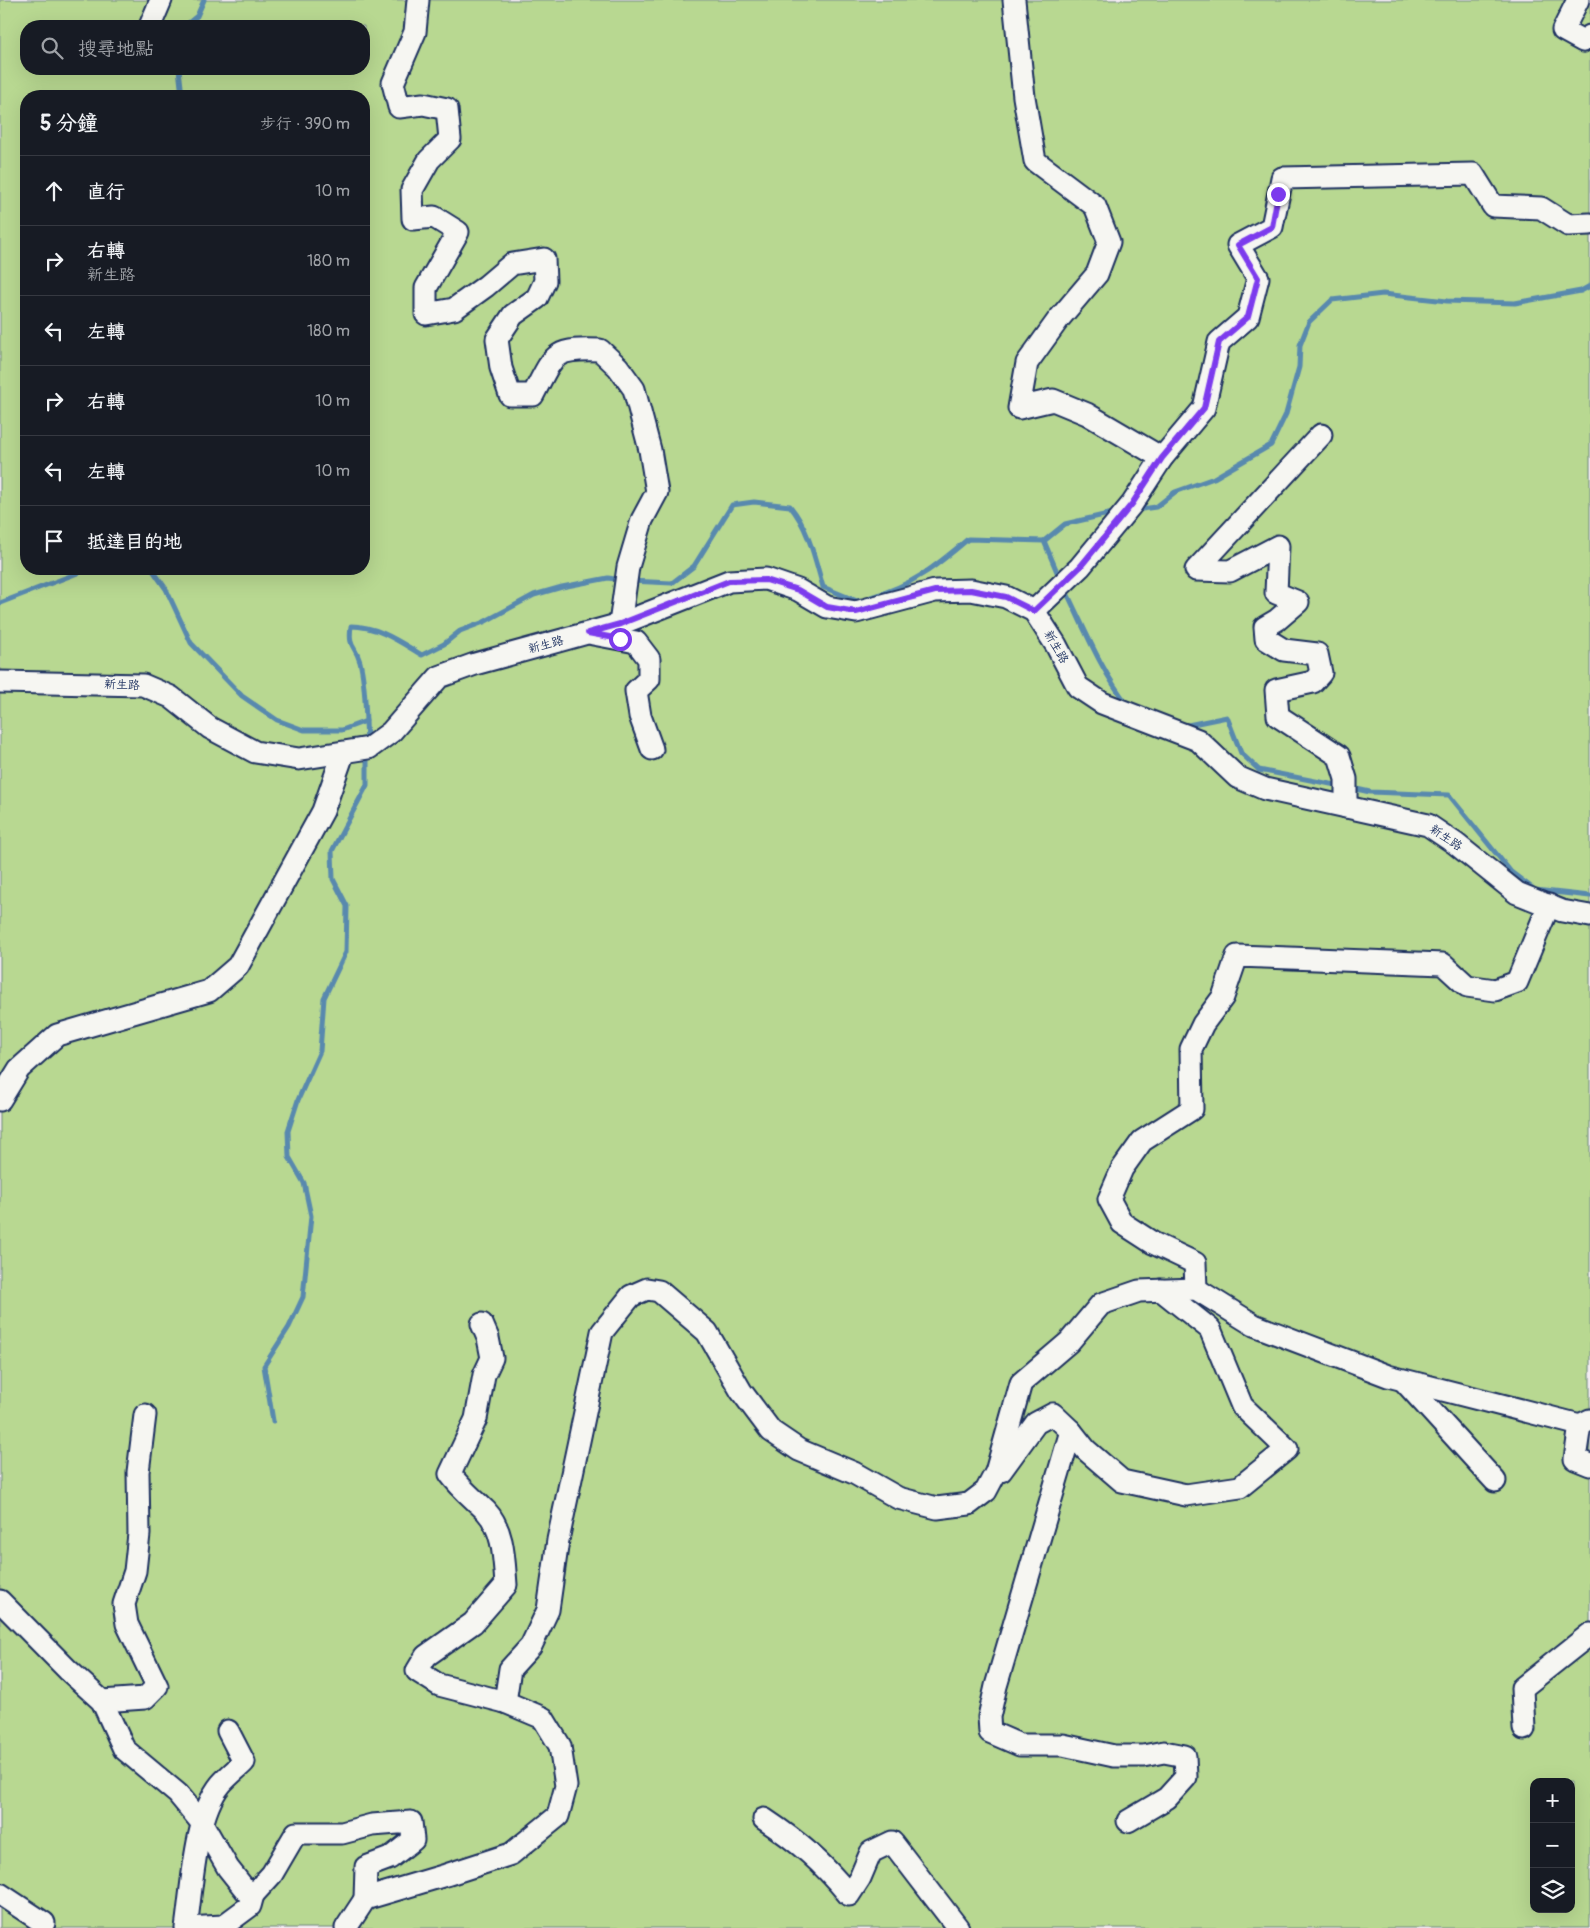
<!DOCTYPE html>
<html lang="zh-TW">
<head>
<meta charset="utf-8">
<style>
  :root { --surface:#171b24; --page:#242831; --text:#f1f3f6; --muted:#9ea1a6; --line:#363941 }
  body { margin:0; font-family:Pangolin,"LXGW WenKai TC",sans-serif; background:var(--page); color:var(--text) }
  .controls { position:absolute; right:15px; bottom:15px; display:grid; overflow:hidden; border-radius:10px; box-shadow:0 5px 20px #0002 }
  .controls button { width:45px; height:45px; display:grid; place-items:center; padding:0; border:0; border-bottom:1px solid var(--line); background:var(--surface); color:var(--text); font:25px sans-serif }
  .stop { position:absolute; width:15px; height:15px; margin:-11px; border:4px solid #7c3aed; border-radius:50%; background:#fff }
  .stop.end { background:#7c3aed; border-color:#fff; box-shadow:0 1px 5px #0008 }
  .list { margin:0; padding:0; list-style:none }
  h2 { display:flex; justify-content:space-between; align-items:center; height:65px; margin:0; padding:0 20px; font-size:21px }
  h2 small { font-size:16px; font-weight:400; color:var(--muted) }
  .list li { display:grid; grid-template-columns:32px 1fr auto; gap:15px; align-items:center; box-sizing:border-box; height:70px; padding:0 20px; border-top:1px solid var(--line) }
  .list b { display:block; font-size:19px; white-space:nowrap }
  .list p { margin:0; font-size:16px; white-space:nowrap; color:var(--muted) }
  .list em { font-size:16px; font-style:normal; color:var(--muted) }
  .icon { flex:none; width:28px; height:28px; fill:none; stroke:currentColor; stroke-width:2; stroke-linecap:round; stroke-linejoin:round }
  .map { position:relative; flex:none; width:1590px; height:1928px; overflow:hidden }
  .search { position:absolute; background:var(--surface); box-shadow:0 5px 20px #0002; left:20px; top:20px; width:350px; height:55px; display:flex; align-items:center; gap:12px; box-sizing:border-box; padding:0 18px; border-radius:20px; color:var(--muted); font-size:19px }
  .panel { position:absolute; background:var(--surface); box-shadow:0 5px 20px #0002; left:20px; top:90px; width:350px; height:485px; border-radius:20px }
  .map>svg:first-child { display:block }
  .green { fill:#b8d891; stroke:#6a8478; fill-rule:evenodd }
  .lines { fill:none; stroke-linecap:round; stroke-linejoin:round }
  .stream { stroke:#5989ae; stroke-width:5 }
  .minor-casing { stroke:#1b2f5e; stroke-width:25 }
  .minor { stroke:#f6f6f2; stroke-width:21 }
  .route { stroke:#7c3aed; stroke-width:6 }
  .labels { text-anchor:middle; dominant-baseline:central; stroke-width:4; stroke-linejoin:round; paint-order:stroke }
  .street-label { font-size:12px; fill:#1b2f5e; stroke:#f6f6f2 }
</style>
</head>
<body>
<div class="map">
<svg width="1590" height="1928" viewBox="0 0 1590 1928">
  <rect width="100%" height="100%" fill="#f3ecf2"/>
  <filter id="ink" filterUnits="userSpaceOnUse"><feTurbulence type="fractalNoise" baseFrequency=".02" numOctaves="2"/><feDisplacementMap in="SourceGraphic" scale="10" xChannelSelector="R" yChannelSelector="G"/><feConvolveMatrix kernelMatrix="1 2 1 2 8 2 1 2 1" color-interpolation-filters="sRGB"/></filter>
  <g filter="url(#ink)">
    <!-- green -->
    <path class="green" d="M 0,0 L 1590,0 L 1590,1928 L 0,1928 ZM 26,26 L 364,26 L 364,69 L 26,69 ZM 26,96 L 364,96 L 364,569 L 26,569 ZM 1534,1782 L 1571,1782 L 1571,1909 L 1534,1909 Z"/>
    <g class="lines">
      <!-- stream -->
      <g class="stream">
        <polyline points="185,26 197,16 204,0"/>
        <polyline points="179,69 182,96"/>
        <polyline points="1135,510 1156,507 1175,492 1214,478 1271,445 1286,414 1299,367 1300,345 1309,322 1332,300 1383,294 1447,301 1515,303 1581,291 1590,286"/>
        <polyline points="1044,541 1065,524 1117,512"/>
        <path d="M 152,569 L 166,589 L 191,643 L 242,696 L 277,720 L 304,730 L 342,730 L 366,721 C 365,701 365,682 360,662 C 355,644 348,649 351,626 C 378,626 400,642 422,655 L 444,644 L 460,631 L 484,622 L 534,595 L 562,587 L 608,578 L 622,580"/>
        <path d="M 630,581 L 672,583 L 694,566 L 732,505 L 754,502 L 790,506 C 809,529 815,559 823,587 L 857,601 L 860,600"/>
        <path d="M 1065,589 C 1084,627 1100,669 1127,704"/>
        <path d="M 871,597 C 913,585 935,567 968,539 L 1044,541 L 1060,579"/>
        <polyline points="0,603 88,569"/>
        <polyline points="366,721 367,743"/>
        <polyline points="1183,726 1227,717 1241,753 1259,770 1341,786"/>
        <polyline points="1352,788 1370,792 1449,795 1511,872 1535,890 1590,896"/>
        <polyline points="273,1421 264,1366 289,1327 303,1297 311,1216 304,1183 289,1157 288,1131 298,1100 320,1051 324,998 346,952 347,906 333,879 332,851 367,785 367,754"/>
      </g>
      <!-- minor casing -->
      <g class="minor-casing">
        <g id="minor">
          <path d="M 418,0 L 415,32 L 393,83 L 399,107 L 423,104 L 447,109 L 450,139 L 429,160 L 412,190 L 413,219 L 434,217 L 458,232 L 426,288 L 426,314 L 454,309 L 486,286 L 512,264 L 544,259 L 545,281 L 537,298 L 513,315 L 497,339 L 501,368 L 510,395 L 533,395 C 554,355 552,348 600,350 L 618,367 L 634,389 L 650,450 L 657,492 L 642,520 L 628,567 L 620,624"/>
          <polyline points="1014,0 1024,97 1035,161 1095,206 1109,242 1097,274 1058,320 1027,363 1019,408 1053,400 1087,414 1162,458"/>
          <polyline points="1578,0 1563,30 1583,41 1590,36"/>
          <polyline points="150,26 161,0"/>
          <polyline points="1321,435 1196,570 1230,571 1278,546 1276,593 1298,602 1277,620 1265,627 1266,639 1284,650 1317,654 1321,673 1313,682 1276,690 1278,716 1339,756 1346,779 1346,807"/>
          <polyline points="1034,611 1080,567 1132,504 1162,458 1204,408 1219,342 1248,317 1258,278 1238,245 1272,227 1282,178 1473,174 1493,206 1541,208 1568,225 1590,224"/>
          <polyline points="593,634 636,642 649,659 649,679 636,691 640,716 652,749"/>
          <polyline points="0,682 143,685 171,697 210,728 255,752 299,759 369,748 391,732 439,677 475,664 620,624 729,581 766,579 798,590 827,607 856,612 935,591 971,590 1006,597 1034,611 1056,645 1078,687 1102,703 1198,740 1237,777 1265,789 1428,825 1456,844 1517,893 1562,911 1590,916"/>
          <polyline points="0,1100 19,1069 57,1035 209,991 238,966 323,811 343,754"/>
          <polyline points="1196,1289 1195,1263 1153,1243 1122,1223 1109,1199 1122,1169 1142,1141 1192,1109 1191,1049 1203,1024 1223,997 1237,956 1443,964 1467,986 1495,990 1517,982 1549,905"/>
          <polyline points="1404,1381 1495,1481"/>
          <polyline points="1580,1425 1575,1459 1590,1465"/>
          <polyline points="1001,1471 1036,1423 1053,1414 1071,1431"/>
          <polyline points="0,1601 68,1670 102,1701 124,1749 178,1794 202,1823 228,1868 251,1897 272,1874 296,1833 342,1833 372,1825 411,1822 413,1840 390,1858 366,1867 365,1899"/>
          <polyline points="102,1701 145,1698 157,1686 127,1624 124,1604 135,1571 139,1534 138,1472 145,1415"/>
          <polyline points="505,1702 510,1669 531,1646 548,1610 558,1540 602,1332 631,1296 647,1289 659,1291 707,1332 741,1391 771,1431 799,1450 854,1473 898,1498 937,1508 969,1504 986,1491 996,1472 1021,1383 1069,1342 1101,1304 1139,1291 1196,1289 1254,1325 1388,1376 1580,1425 1590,1420"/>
          <polyline points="1524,1729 1522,1688 1590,1634"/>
          <path d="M 764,1819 C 800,1843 822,1862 849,1895 L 860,1878 L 871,1852 L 892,1842 L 958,1928"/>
          <polyline points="1128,1821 1167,1798 1186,1777 1185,1756 1164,1752 1143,1756 1114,1756 1063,1745 1020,1745 990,1732 989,1717 996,1686 1071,1431 1086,1450 1122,1481 1186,1495 1240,1487 1287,1449 1242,1406 1210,1329 1161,1290"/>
          <polyline points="0,1894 44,1923"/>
          <path d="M 186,1928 C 192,1888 195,1815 221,1784 C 228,1776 237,1769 244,1762 L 228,1731"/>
          <polyline points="187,1928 223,1926 250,1906 253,1895"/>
          <path d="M 346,1928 L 365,1899 L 446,1875 L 511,1854 L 558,1816 L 566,1786 L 560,1746 L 543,1718 L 505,1702 L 439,1685 L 417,1671 L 426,1656 L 473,1623 L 506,1585 C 504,1560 504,1530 486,1511 C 472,1497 462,1490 450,1474 L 476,1419 L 484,1375 L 492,1358 L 488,1338 L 482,1324"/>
        </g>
      </g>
      <!-- minor -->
      <use href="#minor" class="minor"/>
    </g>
  </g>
  <g class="lines" filter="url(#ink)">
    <!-- route -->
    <polyline class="route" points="620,639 588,633 620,624 729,581 766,580 798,590 827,607 856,612 935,591 971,590 1006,597 1034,611 1080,567 1132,504 1162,458 1204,408 1219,342 1248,317 1258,278 1238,245 1272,227 1278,194"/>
  </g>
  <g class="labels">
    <!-- street labels -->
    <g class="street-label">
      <text transform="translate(546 645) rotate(-15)">新生路</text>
      <text transform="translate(1056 647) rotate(60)">新生路</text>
      <text transform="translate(122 685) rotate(2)">新生路</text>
      <text transform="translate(1446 838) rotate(34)">新生路</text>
    </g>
  </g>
</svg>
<div class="controls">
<button>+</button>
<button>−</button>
<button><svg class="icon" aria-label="layers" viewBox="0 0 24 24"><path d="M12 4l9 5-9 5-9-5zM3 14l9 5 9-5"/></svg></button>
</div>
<div class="stop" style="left:620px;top:639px"></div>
<div class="stop end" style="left:1278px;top:194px"></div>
<div class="search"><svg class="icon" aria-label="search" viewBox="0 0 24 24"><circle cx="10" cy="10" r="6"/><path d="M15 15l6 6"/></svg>搜尋地點</div>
<section class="panel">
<h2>5 分鐘<small>步行 · 390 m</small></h2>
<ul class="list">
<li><svg class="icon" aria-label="ahead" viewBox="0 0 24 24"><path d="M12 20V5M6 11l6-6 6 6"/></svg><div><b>直行</b></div><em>10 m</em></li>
<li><svg class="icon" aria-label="right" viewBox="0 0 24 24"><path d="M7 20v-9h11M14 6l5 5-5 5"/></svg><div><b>右轉</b><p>新生路</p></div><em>180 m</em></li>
<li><svg class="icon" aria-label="left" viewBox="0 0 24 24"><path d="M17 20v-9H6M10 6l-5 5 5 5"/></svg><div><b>左轉</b></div><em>180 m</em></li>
<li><svg class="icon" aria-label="right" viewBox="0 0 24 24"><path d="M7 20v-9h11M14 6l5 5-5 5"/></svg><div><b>右轉</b></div><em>10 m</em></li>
<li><svg class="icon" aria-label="left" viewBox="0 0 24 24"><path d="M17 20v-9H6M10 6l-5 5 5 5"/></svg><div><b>左轉</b></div><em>10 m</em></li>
<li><svg class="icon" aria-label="arrive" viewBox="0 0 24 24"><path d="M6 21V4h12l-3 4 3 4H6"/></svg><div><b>抵達目的地</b></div></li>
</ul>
</section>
</div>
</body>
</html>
